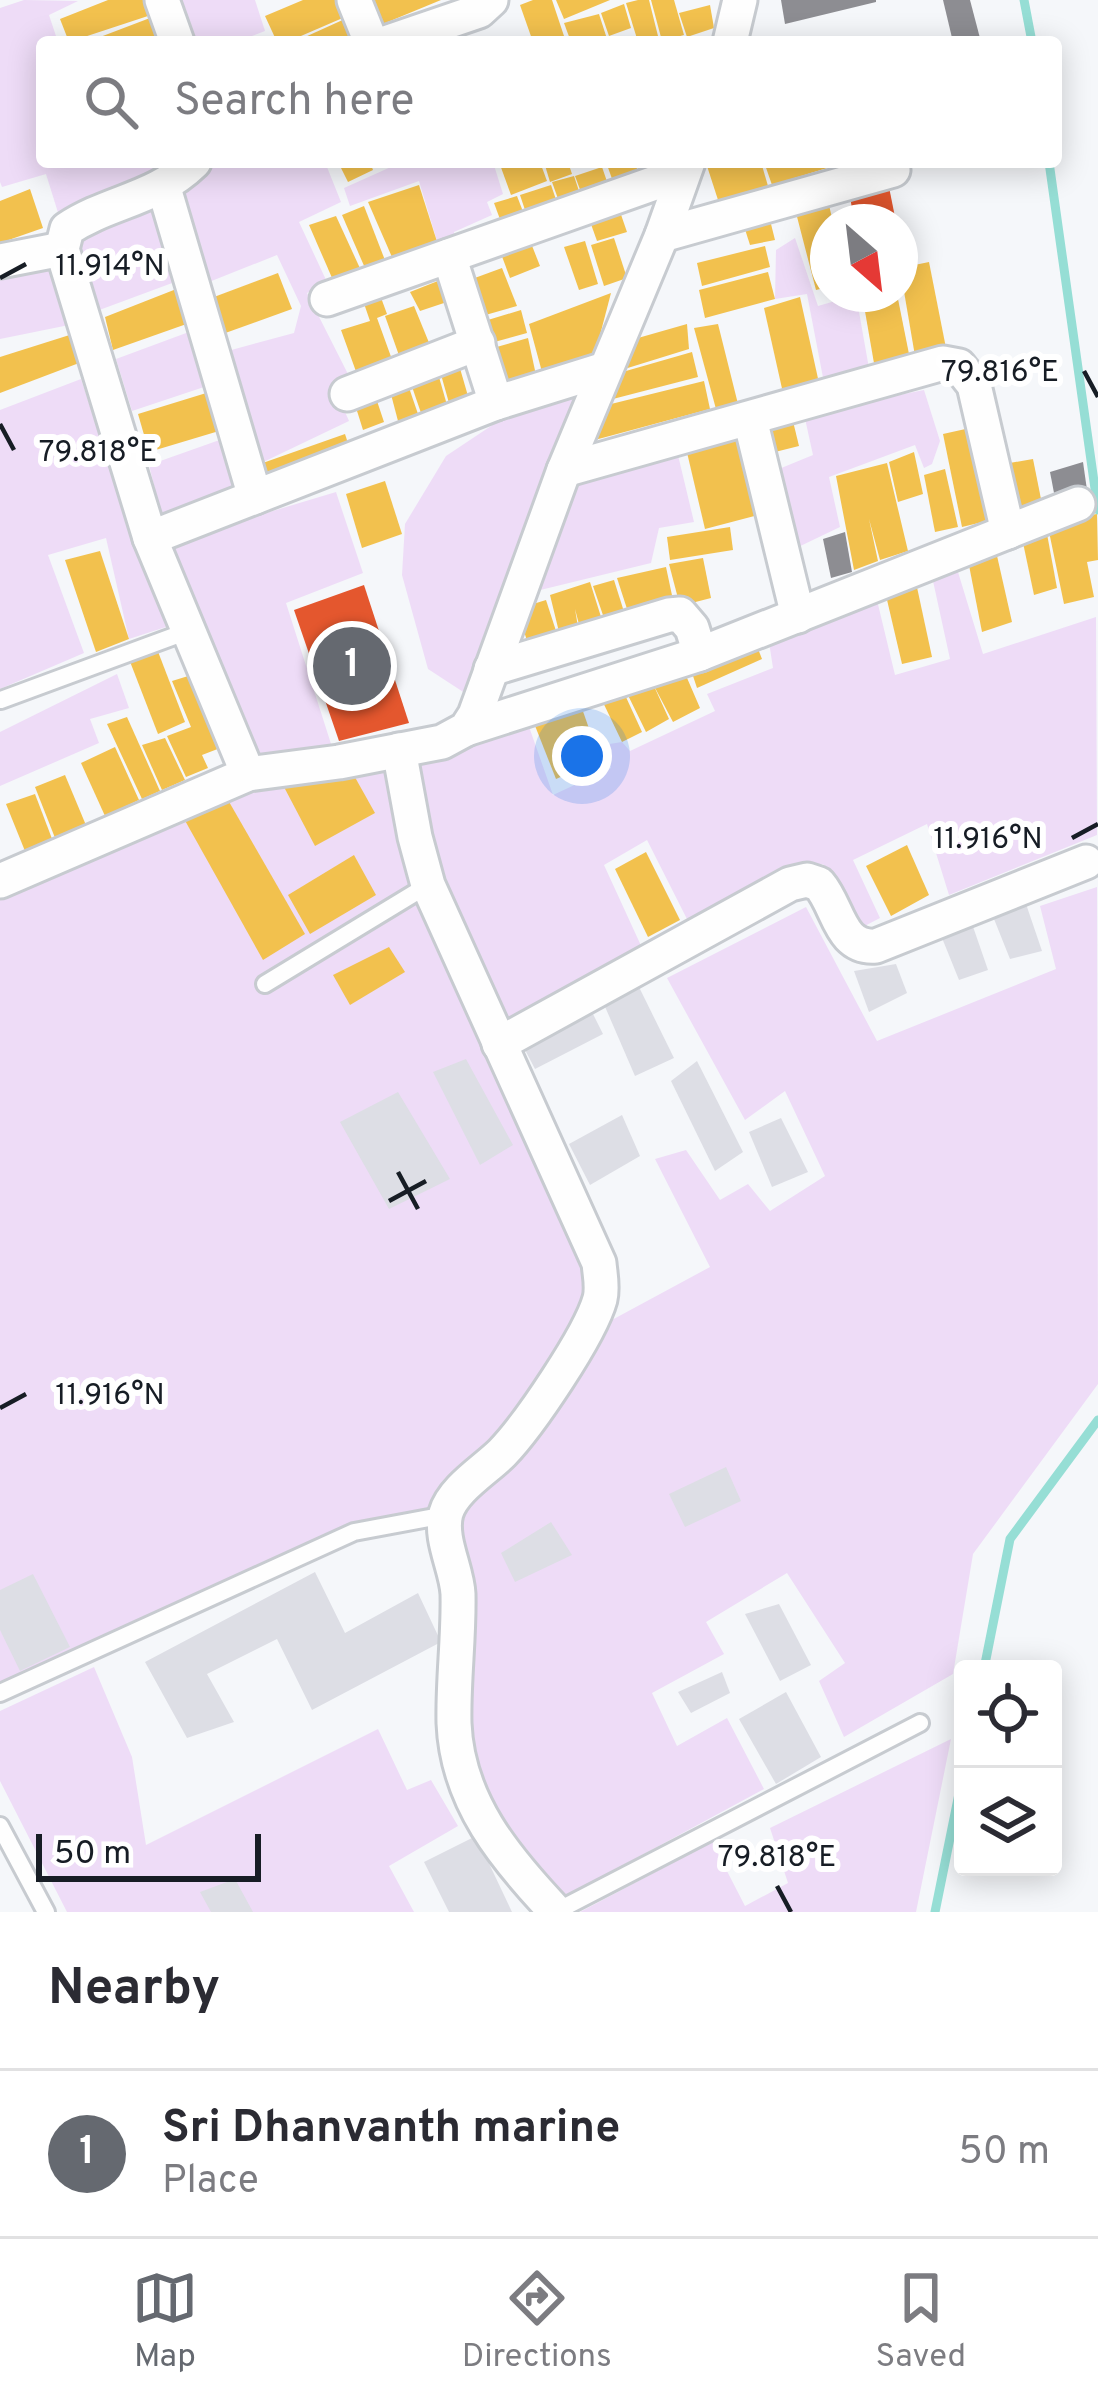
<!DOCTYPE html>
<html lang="en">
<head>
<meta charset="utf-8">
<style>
  :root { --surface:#fff; --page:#f2f2f3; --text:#2b2b33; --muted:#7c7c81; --line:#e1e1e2; --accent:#656970 }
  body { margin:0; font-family:Overpass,sans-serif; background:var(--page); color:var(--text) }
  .controls { position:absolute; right:36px; bottom:36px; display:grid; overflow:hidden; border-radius:12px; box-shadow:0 6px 30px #0003 }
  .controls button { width:108px; height:108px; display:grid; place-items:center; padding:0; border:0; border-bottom:3px solid var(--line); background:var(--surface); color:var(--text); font:60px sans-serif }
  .compass { position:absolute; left:810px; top:204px; width:108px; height:108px; border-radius:50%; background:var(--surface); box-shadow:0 6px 30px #0003; rotate:152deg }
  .scale { position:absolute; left:36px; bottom:30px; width:225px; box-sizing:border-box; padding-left:12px; border:6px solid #171d25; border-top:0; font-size:33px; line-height:42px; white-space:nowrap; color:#171d25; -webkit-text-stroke:9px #fff; paint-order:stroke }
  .you { position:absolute; left:582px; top:756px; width:42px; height:42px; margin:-30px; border:9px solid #fff; border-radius:50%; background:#1a73e8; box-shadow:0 0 0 18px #1a73e833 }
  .badge { display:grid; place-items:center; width:78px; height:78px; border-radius:50%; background:var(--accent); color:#fff; font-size:39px; font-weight:700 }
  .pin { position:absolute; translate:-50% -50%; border:6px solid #fff; box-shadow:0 3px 12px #0006 }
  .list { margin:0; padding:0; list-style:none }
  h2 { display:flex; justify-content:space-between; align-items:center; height:156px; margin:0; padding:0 48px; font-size:51px }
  h2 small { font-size:39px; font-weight:400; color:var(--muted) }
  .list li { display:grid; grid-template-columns:78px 1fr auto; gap:36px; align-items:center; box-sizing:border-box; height:168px; padding:0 48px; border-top:3px solid var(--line) }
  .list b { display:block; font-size:45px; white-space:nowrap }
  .list p { margin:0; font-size:39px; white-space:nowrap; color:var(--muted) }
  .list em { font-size:39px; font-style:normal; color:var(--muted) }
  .icon { flex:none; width:66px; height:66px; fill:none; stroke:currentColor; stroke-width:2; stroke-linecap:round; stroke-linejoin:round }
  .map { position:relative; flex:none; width:1098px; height:1912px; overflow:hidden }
  .search { position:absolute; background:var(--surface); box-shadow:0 6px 30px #0003; left:36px; right:36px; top:36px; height:132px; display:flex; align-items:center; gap:30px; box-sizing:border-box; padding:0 42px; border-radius:12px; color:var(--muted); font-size:45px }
  .sheet { height:324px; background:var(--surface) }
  nav { display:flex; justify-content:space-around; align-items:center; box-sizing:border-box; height:168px; border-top:3px solid var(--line); background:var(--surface); font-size:33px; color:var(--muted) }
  nav a { display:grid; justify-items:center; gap:6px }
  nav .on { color:var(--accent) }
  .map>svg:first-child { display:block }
  .green { fill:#eedcf7 }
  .homes { fill:#f2c14e }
  .shops { fill:#e4572e }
  .industry { fill:#8d8d92 }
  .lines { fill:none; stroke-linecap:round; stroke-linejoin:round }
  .stream { stroke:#96ded5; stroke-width:9 }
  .building { fill:#dddee5 }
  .service-casing { stroke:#c7cbd0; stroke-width:22 }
  .minor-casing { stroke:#c7cbd0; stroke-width:39 }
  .service { stroke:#fefefe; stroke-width:16 }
  .minor { stroke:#fefefe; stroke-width:33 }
  .ticks { fill:none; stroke:#171d25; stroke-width:4.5 }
  .ticks-label { font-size:30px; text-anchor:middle; fill:#171d25; stroke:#fff; stroke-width:12; stroke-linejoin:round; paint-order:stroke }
</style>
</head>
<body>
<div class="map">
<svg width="1098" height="1912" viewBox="0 0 1098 1912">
  <rect width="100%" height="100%" fill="#f5f7fa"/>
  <!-- green -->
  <g class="green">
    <polygon points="24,0 78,1 49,15 58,42 42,42 42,162 172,162 60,219 46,174 2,187 0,182 0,8"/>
    <polygon points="169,0 255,0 265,31 236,42 183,42"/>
    <polygon points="215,162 325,162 341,202 299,222 327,282 307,293 350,378 333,385 349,421 257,465 224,352 294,333 301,306 277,255 204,284 180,189"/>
    <polygon points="402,162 493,162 503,194 487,202 492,215 454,232 456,246 440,251 419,181 350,206 344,188"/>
    <polygon points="160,202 183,279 94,312 71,238"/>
    <polygon points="795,238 818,306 856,295 870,374 825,388 807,294 775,299 776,250"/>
    <polygon points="56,262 74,324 0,339 0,272"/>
    <polygon points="197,329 213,384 132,411 116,359"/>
    <polygon points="81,379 137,547 172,625 129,639 106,538 48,555 84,653 0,689 0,410"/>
    <polygon points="588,388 474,699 428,669 402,575 405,524 446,456 509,414"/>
    <polygon points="924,390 940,441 932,464 924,468 915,445 829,477 840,527 792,550 774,471 813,455 804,414"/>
    <polygon points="228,437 245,494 164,526 149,465"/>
    <polygon points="677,451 694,522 659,528 651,563 528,593 573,481"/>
    <polygon points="336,492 363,573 286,603 332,747 255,762 163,544"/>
    <polygon points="958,572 983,654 1096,617 1097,835 949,895 927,824 853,860 880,918 857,930 823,864 689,923 647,840 604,865 643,950 503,1025 433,872 415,761 527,721 553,795 611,768 603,745 622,742 630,751 715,711 707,694 773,668 769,642 876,596 895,675 950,659 933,581"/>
    <polygon points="117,674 129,708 90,719 99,743 0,786 0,732"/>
    <polygon points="399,750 429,885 599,1263 572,1351 454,1499 388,1522 0,1693 0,882 248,774"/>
    <polygon points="1097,887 1098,1384 973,1554 953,1674 844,1737 819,1681 845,1663 787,1573 706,1622 724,1654 652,1693 677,1746 727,1718 764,1789 559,1900 477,1792 467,1736 457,1518 477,1486 520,1451 610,1321 710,1267 655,1159 686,1150 720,1200 748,1184 770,1211 825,1176 785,1091 745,1120 667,978 806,907 877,1041 1056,969 1040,906"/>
    <polygon points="94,1667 132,1757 146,1845 378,1729 407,1790 431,1780 458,1826 389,1866 414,1912 67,1912 0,1781 0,1711"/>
    <polygon points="951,1739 916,1912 580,1912 712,1842 745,1906 788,1883 770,1828"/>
  </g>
  <!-- homes -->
  <g class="homes">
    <polygon points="108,0 146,0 151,15 69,42 60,19"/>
    <polygon points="303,0 340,0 345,17 287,42 277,42 265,16"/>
    <polygon points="367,0 441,0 378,26"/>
    <polygon points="533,0 552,0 566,42 533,42 520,5"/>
    <polygon points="556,0 610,0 564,19"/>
    <polygon points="638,0 649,0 659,40 638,42 626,3"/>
    <polygon points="651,0 674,0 684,35 662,41"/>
    <polygon points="624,4 631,28 609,36 601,13"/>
    <polygon points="710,5 714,28 687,37 679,13"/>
    <polygon points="599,14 608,42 571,42 564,23"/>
    <polygon points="150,18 158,42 87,42"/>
    <polygon points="347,18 358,42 294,42"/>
    <polygon points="338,162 370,162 373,170 348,182"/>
    <polygon points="499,162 540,162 547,181 511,195"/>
    <polygon points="544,162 568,162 572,174 550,182"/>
    <polygon points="606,162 635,162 641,181 616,190"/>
    <polygon points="717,162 761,162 768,186 719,203 707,166"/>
    <polygon points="764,162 825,162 827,168 772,185"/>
    <polygon points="602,167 611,193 585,203 575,176"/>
    <polygon points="574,176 583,203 562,210 552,182"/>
    <polygon points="419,185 440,251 395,264 368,202"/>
    <polygon points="551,185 560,211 529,222 520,195"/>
    <polygon points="30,189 43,228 0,243 0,201"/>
    <polygon points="517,196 527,222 504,230 494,203"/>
    <polygon points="828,201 833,222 828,222 828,287 816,290 795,209"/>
    <polygon points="617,203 627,232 597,241 587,213"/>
    <polygon points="364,206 388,268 368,275 342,215"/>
    <polygon points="336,216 364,277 336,287 309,225"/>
    <polygon points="769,216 775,240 750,245 743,223"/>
    <polygon points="527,233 540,266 510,278 497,243"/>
    <polygon points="614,238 627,278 604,286 591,245"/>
    <polygon points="585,241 598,284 579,290 564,247"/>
    <polygon points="765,246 770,267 702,286 697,263"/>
    <polygon points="929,262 946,348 915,356 900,268"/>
    <polygon points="502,268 517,306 482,316 472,279"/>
    <polygon points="768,272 775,299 705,318 699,290"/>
    <polygon points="278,273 292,309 217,336 206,300"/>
    <polygon points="448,277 456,299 420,311 410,292"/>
    <polygon points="376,284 387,314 377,318 394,365 358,377 341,330 370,321 359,289"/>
    <polygon points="184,286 195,321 113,350 105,317"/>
    <polygon points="611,293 594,358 542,372 529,324"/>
    <polygon points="862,294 897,294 910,359 875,369"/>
    <polygon points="800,297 819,383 783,393 764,308"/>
    <polygon points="414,306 432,350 401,361 385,316"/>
    <polygon points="521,310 527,333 487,344 478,323"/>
    <polygon points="687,324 689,349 618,371 631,340"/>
    <polygon points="718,324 738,404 716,409 694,328"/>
    <polygon points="79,332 87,360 0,393 0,357"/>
    <polygon points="528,338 536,375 498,388 486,350"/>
    <polygon points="692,352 698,377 609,400 619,373"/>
    <polygon points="457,358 468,396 449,403 438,364"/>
    <polygon points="435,363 447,405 421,413 408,375"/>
    <polygon points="405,376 418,414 398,421 388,383"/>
    <polygon points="704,381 710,409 591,441 607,405"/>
    <polygon points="373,389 384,422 363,430 352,395"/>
    <polygon points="216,390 229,428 149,452 138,414"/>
    <polygon points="791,413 799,446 767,454 759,421"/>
    <polygon points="979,426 995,519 962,527 943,434"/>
    <polygon points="740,428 762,514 705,529 685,444"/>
    <polygon points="345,434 356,468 268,498 257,465"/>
    <polygon points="914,452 923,494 898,502 889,462"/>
    <polygon points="1033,459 1042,504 1016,510 1004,464"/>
    <polygon points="887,463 908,551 880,560 869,519 878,561 854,570 836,476"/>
    <polygon points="945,469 958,527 935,532 924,475"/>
    <polygon points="385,481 402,534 362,548 346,494"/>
    <polygon points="1097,514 1098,560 1087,562 1094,597 1064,604 1047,522"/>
    <polygon points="730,527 733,550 670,560 667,537"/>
    <polygon points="1047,534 1057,588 1034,595 1022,538"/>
    <polygon points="995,547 1012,622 982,632 967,555"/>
    <polygon points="100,551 129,639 96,652 65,560"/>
    <polygon points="703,558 711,598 680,606 669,564"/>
    <polygon points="666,567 673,600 628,612 617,578"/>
    <polygon points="915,578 932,657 902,664 884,587"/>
    <polygon points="614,580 625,615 605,621 593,586"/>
    <polygon points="590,582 602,620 580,628 575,609 578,627 559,632 550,595"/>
    <polygon points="546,600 557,634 528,644 517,609"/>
    <polygon points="753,636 762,659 697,688 688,661"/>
    <polygon points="157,649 185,722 158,734 129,659"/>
    <polygon points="681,664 700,708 673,722 653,684 669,719 646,732 623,685"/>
    <polygon points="198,673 228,745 202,755 208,768 186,777 167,736 191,727 172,681"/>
    <polygon points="620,684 642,732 622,742 599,694"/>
    <polygon points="578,697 600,760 556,779 530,713"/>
    <polygon points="127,717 160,791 142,799 107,724"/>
    <polygon points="165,738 185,780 162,790 142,745"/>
    <polygon points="115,747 139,800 105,816 81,763"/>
    <polygon points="342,754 375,813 315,846 284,787"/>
    <polygon points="65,775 88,830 57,843 35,787"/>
    <polygon points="224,793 305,934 263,960 183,817"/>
    <polygon points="35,794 54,844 27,856 6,804"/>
    <polygon points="907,845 929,895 891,916 866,866"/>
    <polygon points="646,852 680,920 648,937 615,869"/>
    <polygon points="354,855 376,895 310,934 288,895"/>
    <polygon points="389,947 405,972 350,1005 333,975"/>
  </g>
  <!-- shops -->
  <g class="shops">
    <polygon points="889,187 896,222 854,222 850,196"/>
    <polygon points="364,585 409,723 339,741 294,610"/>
  </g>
  <!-- industry -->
  <g class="industry">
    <polygon points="781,0 876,0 876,2 785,24"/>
    <polygon points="943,0 970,0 981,42 953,42"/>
    <polygon points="1083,462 1087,490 1055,498 1050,472"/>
    <polygon points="845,532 852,572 831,578 823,539"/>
  </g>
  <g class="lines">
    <!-- stream -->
    <g class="stream">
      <polyline points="1024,0 1032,42"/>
      <polyline points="1049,162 1098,510"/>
      <polyline points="984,1669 1010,1539 1098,1420"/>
      <polyline points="935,1912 963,1774"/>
    </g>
  </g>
  <!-- building -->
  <g class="building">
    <polygon points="1025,901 1042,951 1010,959 990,909"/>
    <polygon points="970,918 988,970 959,980 938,928"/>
    <polygon points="896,964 907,993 869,1012 854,971"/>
    <polygon points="636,981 674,1058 635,1076 603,1002"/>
    <polygon points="592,1012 603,1034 535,1069 523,1046"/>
    <polygon points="466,1059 513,1145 480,1165 433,1072"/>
    <polygon points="697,1061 743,1152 715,1171 671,1081"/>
    <polygon points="398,1092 450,1179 389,1209 340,1122"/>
    <polygon points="622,1115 640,1156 590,1185 569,1144"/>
    <polygon points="781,1118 808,1172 772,1187 749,1132"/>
    <polygon points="726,1467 741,1501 685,1527 669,1494"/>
    <polygon points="551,1522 572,1555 515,1582 501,1553"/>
    <polygon points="315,1572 345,1633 418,1593 441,1642 312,1710 277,1639 207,1674 234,1722 187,1738 145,1662"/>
    <polygon points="33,1574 70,1647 20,1671 0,1630 0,1590"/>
    <polygon points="779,1604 811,1665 780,1681 745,1614"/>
    <polygon points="722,1672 730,1693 691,1713 678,1692"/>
    <polygon points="786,1692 821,1757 776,1784 739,1719"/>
    <polygon points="476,1836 512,1912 449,1912 424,1862"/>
    <polygon points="235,1879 253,1912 211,1912 200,1892"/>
  </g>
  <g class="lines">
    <!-- service casing -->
    <g class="service-casing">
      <g id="service">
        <polyline points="1,700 188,631"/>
        <polyline points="265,984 428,885"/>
        <polyline points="0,1693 354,1532 445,1515"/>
        <polyline points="0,1826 46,1912"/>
        <polyline points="555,1912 920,1723"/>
      </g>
    </g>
    <!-- minor casing -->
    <g class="minor-casing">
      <g id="minor">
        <polyline points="162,0 177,42"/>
        <polyline points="354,0 371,42"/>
        <polyline points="388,42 479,11 491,0"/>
        <polyline points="730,42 740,0"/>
        <path d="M 194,162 C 155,200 109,201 67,229 L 62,249 L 150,538 L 248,774"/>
        <polyline points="164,188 255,497"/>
        <polyline points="662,235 893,170"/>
        <polyline points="449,256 496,403"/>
        <polyline points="0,261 62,249"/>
        <polyline points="327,299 683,173"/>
        <polyline points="347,394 478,343"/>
        <polyline points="750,419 798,616"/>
        <polyline points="564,470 943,363 959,366 974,385 1008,532"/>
        <polyline points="150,538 496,403 605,369"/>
        <polyline points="491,669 669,615 680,614 692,628 700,654"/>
        <polyline points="466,729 700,654 1078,504"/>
        <path d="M 399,750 L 415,837 L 428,885 L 599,1263 C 600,1275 603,1287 600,1299 C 590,1335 529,1425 502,1453 C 485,1470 453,1489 446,1513 C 439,1539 457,1569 458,1594 C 459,1637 453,1680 454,1723 C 457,1801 505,1858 556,1912"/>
        <polyline points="0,881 248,774 339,762 442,742 466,729 475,715 564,470 662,235 688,162"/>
        <path d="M 499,1044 L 790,884 L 807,880 L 819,884 C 839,907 839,949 876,946 L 1086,862"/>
      </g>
    </g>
    <!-- service -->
    <use href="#service" class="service"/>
    <!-- minor -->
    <use href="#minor" class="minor"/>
  </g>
  <!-- ticks -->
  <path class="ticks" d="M 0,278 L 26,264M 1084,371 L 1098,397M 0,424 L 14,450M 1072,838 L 1098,824M 398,1172 L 418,1209M 389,1201 L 426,1181M 0,1408 L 26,1394M 777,1886 L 791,1912"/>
  <g class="ticks-label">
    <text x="110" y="275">11.914°N</text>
    <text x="1000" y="381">79.816°E</text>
    <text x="98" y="461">79.818°E</text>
    <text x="988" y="848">11.916°N</text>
    <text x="110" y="1404">11.916°N</text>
    <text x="777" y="1866">79.818°E</text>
  </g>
</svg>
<div class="controls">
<button><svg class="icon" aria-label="locate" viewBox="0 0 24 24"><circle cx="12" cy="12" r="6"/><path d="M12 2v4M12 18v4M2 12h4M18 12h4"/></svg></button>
<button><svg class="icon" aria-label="layers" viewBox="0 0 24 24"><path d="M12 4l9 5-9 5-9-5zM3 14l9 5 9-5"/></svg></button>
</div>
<svg class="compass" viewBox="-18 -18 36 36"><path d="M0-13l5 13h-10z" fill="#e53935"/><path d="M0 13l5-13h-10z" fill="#7c7c81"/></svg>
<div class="scale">50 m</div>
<div class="you"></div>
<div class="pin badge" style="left:352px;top:666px">1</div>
<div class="search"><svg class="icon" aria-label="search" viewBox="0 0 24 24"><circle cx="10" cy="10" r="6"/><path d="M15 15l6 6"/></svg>Search here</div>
</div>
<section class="sheet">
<h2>Nearby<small></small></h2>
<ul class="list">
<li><span class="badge">1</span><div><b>Sri Dhanvanth marine</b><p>Place</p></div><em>50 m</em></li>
</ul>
</section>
<nav>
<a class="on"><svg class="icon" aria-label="map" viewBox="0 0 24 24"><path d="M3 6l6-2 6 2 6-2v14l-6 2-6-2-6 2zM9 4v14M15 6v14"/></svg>Map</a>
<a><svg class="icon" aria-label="directions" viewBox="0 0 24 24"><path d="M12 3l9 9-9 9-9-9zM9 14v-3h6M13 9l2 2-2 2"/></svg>Directions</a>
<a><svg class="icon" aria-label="saved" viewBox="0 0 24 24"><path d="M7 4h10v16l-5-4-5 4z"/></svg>Saved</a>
</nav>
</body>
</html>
